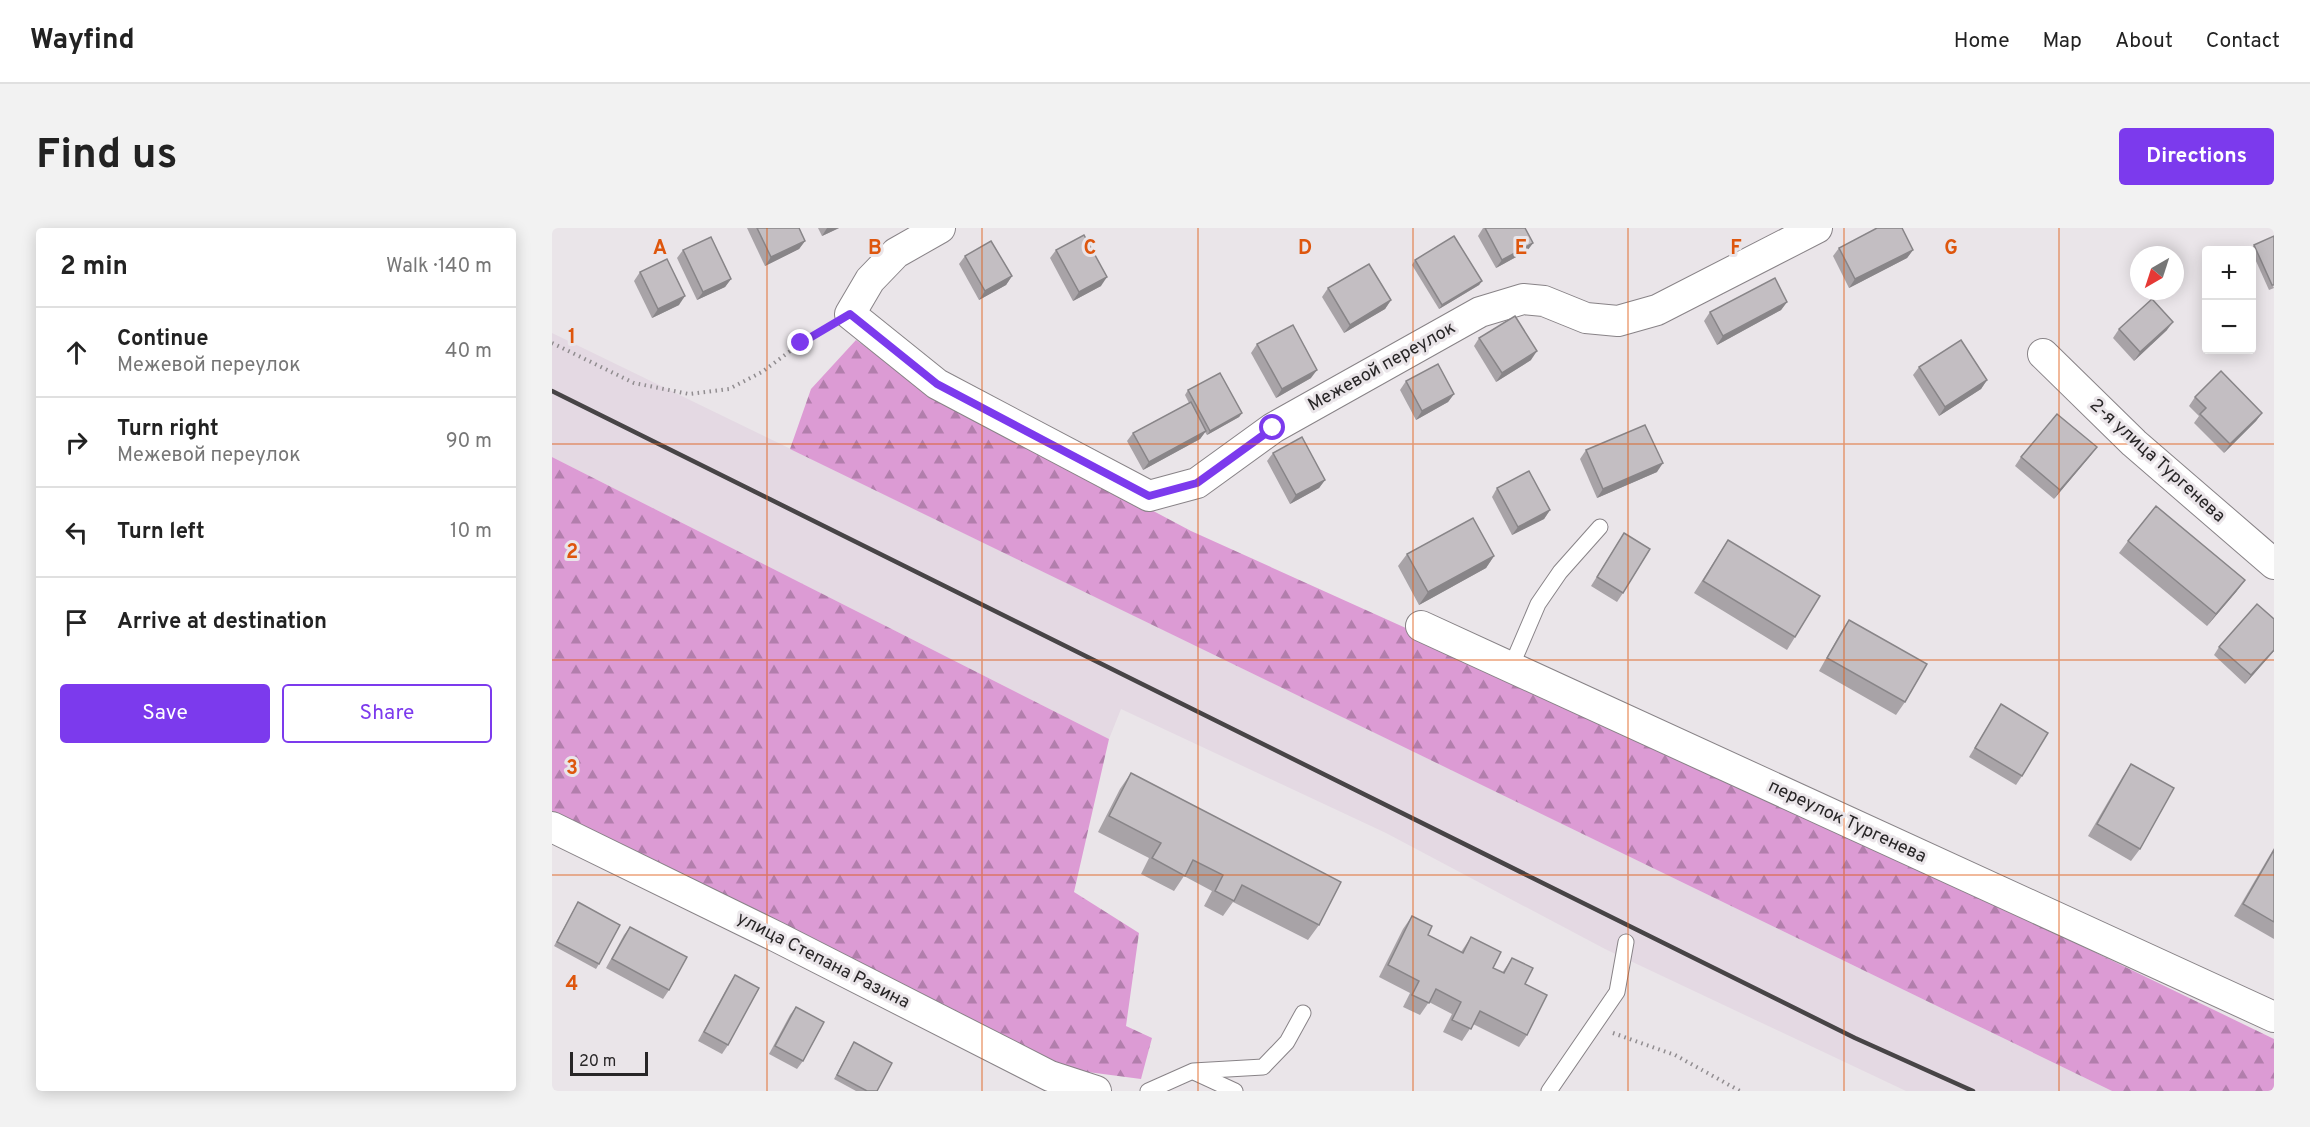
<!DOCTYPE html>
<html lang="en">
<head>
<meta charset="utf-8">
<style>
  :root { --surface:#fff; --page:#f2f2f2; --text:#222; --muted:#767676; --line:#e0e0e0; --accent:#7c3aed }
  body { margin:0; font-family:Overpass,sans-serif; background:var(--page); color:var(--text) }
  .controls { position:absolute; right:18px; top:18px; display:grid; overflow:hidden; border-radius:6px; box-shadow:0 3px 15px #0003 }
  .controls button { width:54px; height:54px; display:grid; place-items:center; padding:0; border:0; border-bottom:2px solid var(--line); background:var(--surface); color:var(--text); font:30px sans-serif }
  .compass { position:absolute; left:1578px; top:18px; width:54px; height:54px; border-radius:50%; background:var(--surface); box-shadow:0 3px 15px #0003; rotate:219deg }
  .scale { position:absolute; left:18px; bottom:15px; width:78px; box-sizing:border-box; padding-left:6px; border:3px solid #282627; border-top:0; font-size:16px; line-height:21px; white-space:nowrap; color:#282627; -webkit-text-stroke:4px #eae5e9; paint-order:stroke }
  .stop { position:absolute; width:18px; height:18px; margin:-14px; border:4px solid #7c3aed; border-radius:50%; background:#fff }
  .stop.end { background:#7c3aed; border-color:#fff; box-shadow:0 2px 6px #0008 }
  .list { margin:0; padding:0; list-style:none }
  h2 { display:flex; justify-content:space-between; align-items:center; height:78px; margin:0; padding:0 24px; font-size:26px }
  h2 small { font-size:20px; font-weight:400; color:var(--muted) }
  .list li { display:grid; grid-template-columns:39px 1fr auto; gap:18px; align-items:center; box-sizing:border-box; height:90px; padding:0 24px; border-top:2px solid var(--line) }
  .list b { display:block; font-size:22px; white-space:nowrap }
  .list p { margin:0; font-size:20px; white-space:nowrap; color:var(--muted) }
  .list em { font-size:20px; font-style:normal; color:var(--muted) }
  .actions { display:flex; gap:12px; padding:18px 24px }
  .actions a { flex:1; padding:14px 0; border:2px solid var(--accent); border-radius:6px; text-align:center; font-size:21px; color:var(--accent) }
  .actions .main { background:var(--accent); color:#fff }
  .icon { flex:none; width:33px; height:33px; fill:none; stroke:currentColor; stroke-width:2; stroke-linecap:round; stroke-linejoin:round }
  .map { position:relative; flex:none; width:1722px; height:863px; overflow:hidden; border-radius:6px }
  header { display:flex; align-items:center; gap:36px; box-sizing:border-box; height:84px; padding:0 30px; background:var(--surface); border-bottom:2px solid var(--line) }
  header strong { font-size:28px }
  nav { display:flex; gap:33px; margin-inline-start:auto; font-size:21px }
  .intro { display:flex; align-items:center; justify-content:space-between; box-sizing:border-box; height:144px; padding:0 36px }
  h1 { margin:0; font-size:42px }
  .button { padding:15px 27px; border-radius:6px; background:var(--accent); color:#fff; font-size:21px; font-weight:700 }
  main { display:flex; gap:36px; padding:0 36px }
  aside { flex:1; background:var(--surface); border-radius:6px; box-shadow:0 3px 15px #0003 }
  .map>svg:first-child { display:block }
  .built { fill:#e4d9e3 }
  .forest { fill:url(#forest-firs) }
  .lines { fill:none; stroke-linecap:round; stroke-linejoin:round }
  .service-casing { stroke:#888387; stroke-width:17 }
  .minor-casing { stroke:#888387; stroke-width:32 }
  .path { stroke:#918d90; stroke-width:4; stroke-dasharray:1.5 4.5; stroke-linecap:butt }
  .service { stroke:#fff; stroke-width:15 }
  .minor { stroke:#fff; stroke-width:30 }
  .rail { stroke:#474446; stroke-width:4.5 }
  .wall { fill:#a8a3a7 }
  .shaded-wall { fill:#888588 }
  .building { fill:#c3bec2; stroke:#888588; stroke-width:1.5 }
  .route { stroke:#7c3aed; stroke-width:8 }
  .grid { fill:none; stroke:#de560d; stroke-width:1.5; stroke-opacity:0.55 }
  .labels { text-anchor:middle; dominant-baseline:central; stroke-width:6; stroke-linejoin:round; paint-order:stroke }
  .street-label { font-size:18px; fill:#282627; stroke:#eae5e9 }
  .grid-label { font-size:20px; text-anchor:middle; font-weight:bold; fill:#de560d; stroke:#eae5e9; stroke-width:6; stroke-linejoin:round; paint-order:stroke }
</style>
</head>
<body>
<header>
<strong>Wayfind</strong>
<nav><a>Home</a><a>Map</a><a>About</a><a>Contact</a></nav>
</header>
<div class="intro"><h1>Find us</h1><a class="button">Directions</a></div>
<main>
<aside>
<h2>2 min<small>Walk · 140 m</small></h2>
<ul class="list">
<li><svg class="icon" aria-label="ahead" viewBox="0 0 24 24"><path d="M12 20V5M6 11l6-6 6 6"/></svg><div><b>Continue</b><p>Межевой переулок</p></div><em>40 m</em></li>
<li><svg class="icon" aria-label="right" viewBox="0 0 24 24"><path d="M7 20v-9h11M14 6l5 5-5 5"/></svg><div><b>Turn right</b><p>Межевой переулок</p></div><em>90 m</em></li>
<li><svg class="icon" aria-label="left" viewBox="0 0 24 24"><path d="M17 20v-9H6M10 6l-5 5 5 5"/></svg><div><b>Turn left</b></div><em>10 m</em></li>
<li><svg class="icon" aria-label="arrive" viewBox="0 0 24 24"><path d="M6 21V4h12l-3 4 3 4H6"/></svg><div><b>Arrive at destination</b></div></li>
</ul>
<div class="actions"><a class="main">Save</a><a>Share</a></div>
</aside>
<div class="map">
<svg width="1722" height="863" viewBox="0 0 1722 863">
  <defs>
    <pattern id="forest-firs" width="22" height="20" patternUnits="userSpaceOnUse" patternTransform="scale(1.5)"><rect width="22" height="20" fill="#dc9bd4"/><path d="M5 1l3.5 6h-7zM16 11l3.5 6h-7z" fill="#b27eac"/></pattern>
  </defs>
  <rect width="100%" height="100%" fill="#eae5e9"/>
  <!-- built -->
  <polygon class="built" points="0,105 1560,863 1354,863 1053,721 834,605 569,481 557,511 0,229"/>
  <!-- forest -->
  <g class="forest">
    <polygon points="304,112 383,167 639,303 1144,531 1722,811 1722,863 1560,863 238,221 259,161"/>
    <polygon points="0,229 557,511 522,664 587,705 574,798 600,810 589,851 513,841 0,586"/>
  </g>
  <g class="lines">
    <!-- service casing -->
    <g class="service-casing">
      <g id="service">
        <polyline points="959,439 986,376 1008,344 1048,299"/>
        <polyline points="644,845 683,863"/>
        <polyline points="596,863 641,843 711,839 735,814 751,785"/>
        <polyline points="997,863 1065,764 1074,714"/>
      </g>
    </g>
    <!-- minor casing -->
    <g class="minor-casing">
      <g id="minor">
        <polyline points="388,0 344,25 318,52 298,86 385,156 597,268 645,255 721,200 928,84 971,71 992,73 1034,90 1066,93 1105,82 1265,0"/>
        <polyline points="1491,126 1582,215 1722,336"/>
        <polyline points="869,398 1722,789"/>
        <polyline points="0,599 225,709 498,848 544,863"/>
      </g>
    </g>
    <!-- path -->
    <g class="path">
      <polyline points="0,115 82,155 137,166 177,161 210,144 249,115 274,100"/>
      <polyline points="1061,805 1123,827 1188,863"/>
    </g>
    <!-- service -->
    <use href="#service" class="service"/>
    <!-- minor -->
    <use href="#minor" class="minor"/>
    <!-- rail -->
    <polyline class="rail" points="0,163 1303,810 1421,863"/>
  </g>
  <!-- wall -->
  <g class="wall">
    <polygon points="195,0 247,0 253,13 247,21 213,38"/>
    <polygon points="266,0 287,0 270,8"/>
    <polygon points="931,0 973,0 981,15 975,23 944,40 926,8"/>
    <polygon points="1702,17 1722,60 1717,62 1699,22"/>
    <polygon points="1287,20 1361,22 1355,30 1297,60 1281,28"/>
    <polygon points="131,22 179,51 173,59 145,72 125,30"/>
    <polygon points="504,22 549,58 521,73 498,30"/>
    <polygon points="413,28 460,48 454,57 427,72 407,36"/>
    <polygon points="863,32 930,53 927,57 887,81 860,37"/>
    <polygon points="88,44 127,77 100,90 82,53"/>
    <polygon points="776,60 839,72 833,81 792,105 770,69"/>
    <polygon points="1235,74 1229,82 1165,117 1152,93 1158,84"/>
    <polygon points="1567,101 1615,102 1582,133 1561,110"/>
    <polygon points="927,110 979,132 944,154 922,118"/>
    <polygon points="705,116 759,150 724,170 699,125"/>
    <polygon points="1367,139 1435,152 1429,161 1387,188 1361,147"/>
    <polygon points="854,153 902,166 896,174 864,192 848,162"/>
    <polygon points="636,162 690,185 687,189 655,207 653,204 648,211 591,242 575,213 581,205 637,175 633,167"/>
    <polygon points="1643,169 1710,185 1704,193 1672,225 1642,195 1647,188 1637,178"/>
    <polygon points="1034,222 1105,244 1045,270 1028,231"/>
    <polygon points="721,225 773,252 767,260 738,276 715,233"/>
    <polygon points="1539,227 1502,271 1463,238 1469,229"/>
    <polygon points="945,260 998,282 992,291 960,307 940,269"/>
    <polygon points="1072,305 1071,365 1065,374 1039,358"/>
    <polygon points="1176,312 1243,409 1235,422 1142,365"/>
    <polygon points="1576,313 1693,352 1684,364 1655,398 1567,325"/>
    <polygon points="855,326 942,328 934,340 867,377 846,338"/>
    <polygon points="1722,391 1722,423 1693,456 1662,427 1667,419"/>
    <polygon points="1297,392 1353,474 1344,487 1267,443 1289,404"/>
    <polygon points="1449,476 1470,548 1464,557 1417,529"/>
    <polygon points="1579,536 1588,621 1579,633 1536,608 1571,548"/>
    <polygon points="579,545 767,697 756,712 681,674 671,688 652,678 660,663 632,648 622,663 589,646 597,630 546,604 568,561"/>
    <polygon points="1722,620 1722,711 1682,688"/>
    <polygon points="26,674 47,736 44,741 2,718"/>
    <polygon points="860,688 876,707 909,724 919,709 941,740 950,745 960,730 973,756 975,807 967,819 921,796 910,813 891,804 900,786 877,774 868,787 851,779 858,765 827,749 851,701"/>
    <polygon points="78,699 117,762 111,771 54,740 72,707"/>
    <polygon points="183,747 176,817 170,826 146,813 177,756"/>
    <polygon points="244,779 251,833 245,841 217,826 238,787"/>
    <polygon points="302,814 325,863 304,863 282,851"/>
  </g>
  <!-- shaded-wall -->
  <g class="shaded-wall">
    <polygon points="275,0 287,0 270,8"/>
    <polygon points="253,13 247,21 213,38 219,29"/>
    <polygon points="981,15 975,23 944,40 950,32"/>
    <polygon points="1361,22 1355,30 1297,60 1303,51"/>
    <polygon points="460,48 454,57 427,72 433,63"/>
    <polygon points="555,49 549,58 521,73 527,64"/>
    <polygon points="179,51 173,59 145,72 151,64"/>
    <polygon points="930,53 927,57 887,81 890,77"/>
    <polygon points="133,68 127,77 100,90 106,81"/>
    <polygon points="839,72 833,81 792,105 798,97"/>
    <polygon points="1235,74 1229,82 1165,117 1171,108"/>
    <polygon points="1621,94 1615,102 1582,133 1588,124"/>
    <polygon points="985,123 979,132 944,154 950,145"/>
    <polygon points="765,142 759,150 724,170 730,161"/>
    <polygon points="1435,152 1429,161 1387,188 1393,179"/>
    <polygon points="902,166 896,174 864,192 870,183"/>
    <polygon points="690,185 687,189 655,207 658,203"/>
    <polygon points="1710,185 1704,193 1672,225 1678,216"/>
    <polygon points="654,203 648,211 591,242 597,234"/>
    <polygon points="1545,219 1539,227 1502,271 1508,262"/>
    <polygon points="1111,235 1105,244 1045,270 1051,261"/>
    <polygon points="773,252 767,260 738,276 744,267"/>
    <polygon points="998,282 992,291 960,307 966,299"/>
    <polygon points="942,328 934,340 867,377 876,364"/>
    <polygon points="1693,352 1684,364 1655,398 1664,386"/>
    <polygon points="1722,422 1722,423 1693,456 1699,447"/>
  </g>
  <!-- building -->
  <g class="building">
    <polygon points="205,0 247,0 253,13 219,29"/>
    <polygon points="933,0 973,0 981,15 950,32"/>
    <polygon points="1325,0 1350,0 1361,22 1303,51 1287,20"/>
    <polygon points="532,7 555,49 527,64 504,22"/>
    <polygon points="902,8 930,53 890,77 863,32"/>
    <polygon points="1722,8 1722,57 1720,57 1702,17"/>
    <polygon points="159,9 179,51 151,64 131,22"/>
    <polygon points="439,13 460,48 433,63 413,28"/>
    <polygon points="115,31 133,68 106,81 88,44"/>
    <polygon points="817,36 839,72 798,97 776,60"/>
    <polygon points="1223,50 1235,74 1171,108 1158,84"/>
    <polygon points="1600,71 1621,94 1588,124 1567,101"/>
    <polygon points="963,88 985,123 950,145 927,110"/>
    <polygon points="741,97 765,142 730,161 705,116"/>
    <polygon points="1409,112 1435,152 1393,179 1367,139"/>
    <polygon points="886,136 902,166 870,183 854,153"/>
    <polygon points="1669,143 1710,185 1678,216 1648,186 1654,180 1643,169"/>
    <polygon points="668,145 690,185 658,203 636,162"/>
    <polygon points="639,174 654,203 597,234 581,205"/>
    <polygon points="1505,186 1545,219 1508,262 1469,229"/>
    <polygon points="1093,197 1111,235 1051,261 1034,222"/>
    <polygon points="750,209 773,252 744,267 721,225"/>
    <polygon points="977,243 998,282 966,299 945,260"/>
    <polygon points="1604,278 1693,352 1664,386 1576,313"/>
    <polygon points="921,290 942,328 876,364 855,326"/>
    <polygon points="1072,305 1098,321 1071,365 1045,349"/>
    <polygon points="1176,312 1268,368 1243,409 1151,353"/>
    <polygon points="1705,376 1722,391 1722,422 1699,447 1667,419"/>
    <polygon points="1297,392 1375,436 1353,474 1275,430"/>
    <polygon points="1449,476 1496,505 1470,548 1423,520"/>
    <polygon points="1579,536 1622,560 1588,621 1545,596"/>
    <polygon points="579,545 789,654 767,697 690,657 682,673 663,663 671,647 641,632 633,648 600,630 609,615 557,588"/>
    <polygon points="1722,622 1722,694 1691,676"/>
    <polygon points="26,674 68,697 47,736 5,714"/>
    <polygon points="860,688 880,698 876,707 911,725 919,709 949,724 941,740 952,745 960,730 981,740 973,756 995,767 975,807 928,783 919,801 900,792 909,774 884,761 877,775 860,767 867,753 836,737"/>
    <polygon points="78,699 135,729 117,762 60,731"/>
    <polygon points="183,747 207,760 176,817 152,804"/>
    <polygon points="244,779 272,794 251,833 223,818"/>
    <polygon points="302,814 340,835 325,863 315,863 285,847"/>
  </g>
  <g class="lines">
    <!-- route -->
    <polyline class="route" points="249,115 298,86 385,156 597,268 645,255 721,200"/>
  </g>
  <!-- grid -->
  <path class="grid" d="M 215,0 L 215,863M 430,0 L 430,863M 646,0 L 646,863M 861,0 L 861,863M 1076,0 L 1076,863M 1292,0 L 1292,863M 1507,0 L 1507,863M 0,216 L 1722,216M 0,432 L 1722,432M 0,647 L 1722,647"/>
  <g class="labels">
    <!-- street labels -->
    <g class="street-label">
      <text transform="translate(830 139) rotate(-29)">Межевой переулок</text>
      <text transform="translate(1605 233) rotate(42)">2-я улица Тургенева</text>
      <text transform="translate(1295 594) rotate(25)">переулок Тургенева</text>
      <text transform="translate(271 733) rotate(27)">улица Степана Разина</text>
    </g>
  </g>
  <g class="grid-label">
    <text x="108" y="26">A</text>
    <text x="323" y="26">B</text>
    <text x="538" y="26">C</text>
    <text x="753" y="26">D</text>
    <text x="969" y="26">E</text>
    <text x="1184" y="26">F</text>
    <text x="1399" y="26">G</text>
    <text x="20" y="115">1</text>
    <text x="20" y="330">2</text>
    <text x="20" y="546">3</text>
    <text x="20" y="762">4</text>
  </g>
</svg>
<div class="controls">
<button>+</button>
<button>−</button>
</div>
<svg class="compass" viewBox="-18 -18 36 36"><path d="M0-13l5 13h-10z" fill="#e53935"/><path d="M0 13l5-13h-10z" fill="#767676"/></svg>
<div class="scale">20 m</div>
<div class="stop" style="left:721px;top:200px"></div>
<div class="stop end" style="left:249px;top:115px"></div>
</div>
</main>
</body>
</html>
